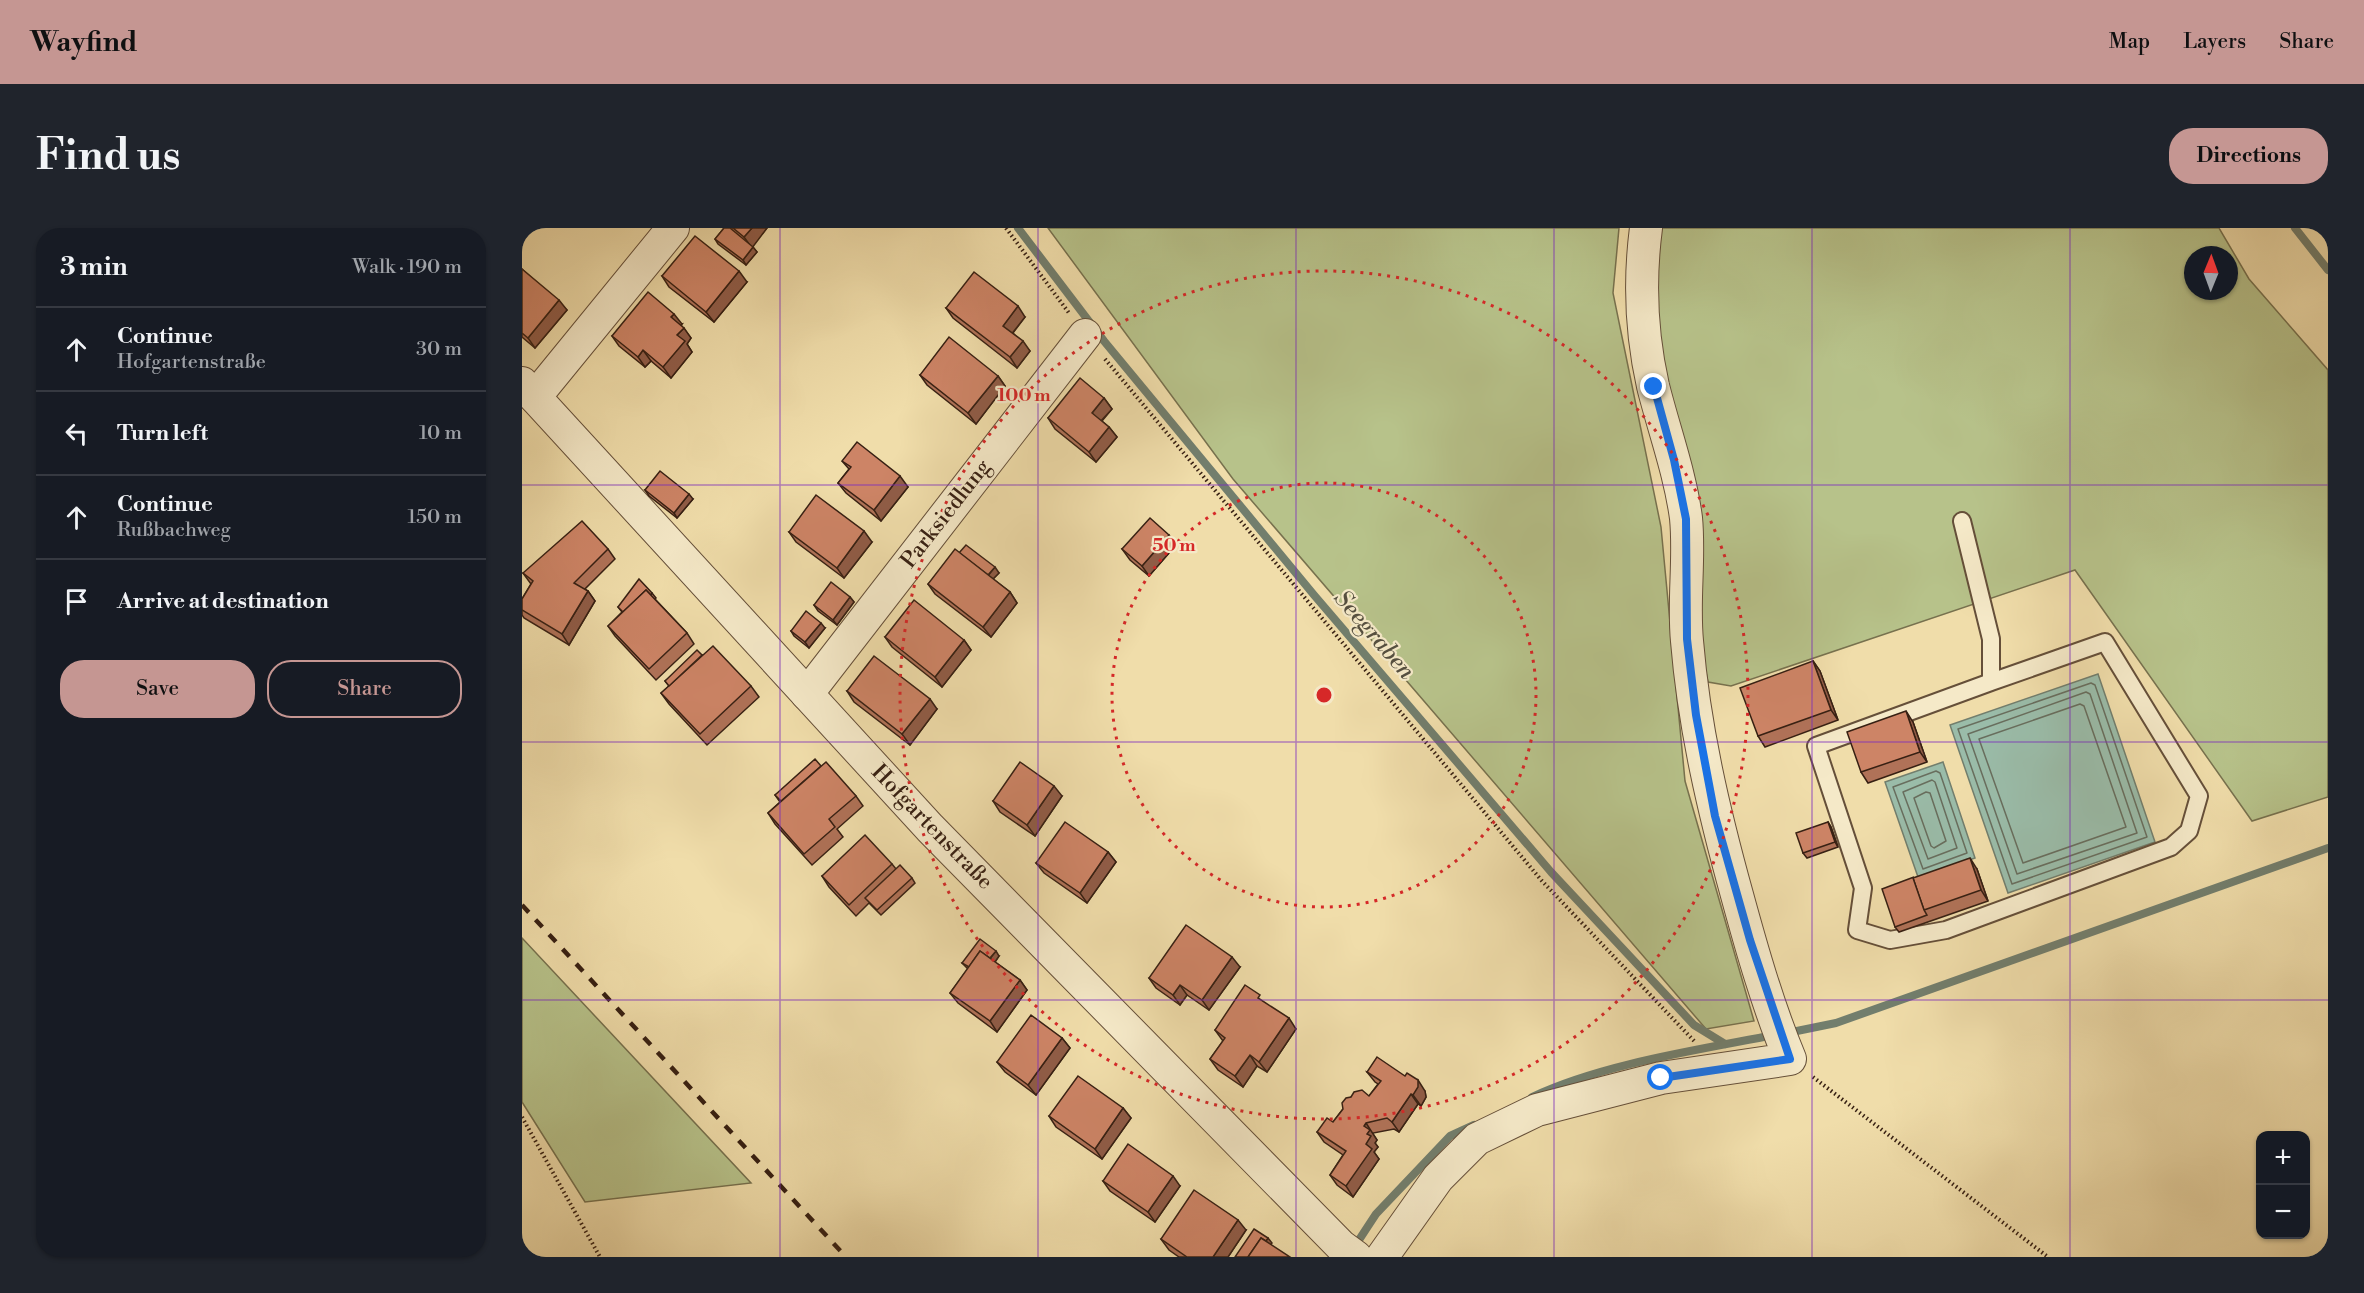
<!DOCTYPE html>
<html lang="en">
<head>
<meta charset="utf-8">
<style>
  :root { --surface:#171b24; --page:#20242c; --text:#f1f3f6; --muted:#9ea1a6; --line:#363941; --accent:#c59692 }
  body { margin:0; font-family:"Libre Bodoni",serif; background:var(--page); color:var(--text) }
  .controls { position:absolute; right:18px; bottom:18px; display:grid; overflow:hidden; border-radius:12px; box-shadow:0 2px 4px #0004 }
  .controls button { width:54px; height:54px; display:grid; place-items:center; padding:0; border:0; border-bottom:2px solid var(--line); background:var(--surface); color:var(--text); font:30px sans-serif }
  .compass { position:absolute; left:1662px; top:18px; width:54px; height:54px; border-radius:50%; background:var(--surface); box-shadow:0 2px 4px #0004; rotate:1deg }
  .stop { position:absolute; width:18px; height:18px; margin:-14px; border:4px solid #1a73e8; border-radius:50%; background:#fff }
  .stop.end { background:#1a73e8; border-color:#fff; box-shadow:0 2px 6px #0008 }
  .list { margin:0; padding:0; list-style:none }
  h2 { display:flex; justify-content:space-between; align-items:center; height:78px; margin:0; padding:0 24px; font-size:26px }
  h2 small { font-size:20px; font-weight:400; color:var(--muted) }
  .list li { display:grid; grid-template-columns:39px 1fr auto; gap:18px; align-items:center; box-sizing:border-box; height:84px; padding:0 24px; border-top:2px solid var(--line) }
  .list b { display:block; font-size:22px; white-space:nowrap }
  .list p { margin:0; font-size:20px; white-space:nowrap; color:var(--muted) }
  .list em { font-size:20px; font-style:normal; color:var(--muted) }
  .actions { display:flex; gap:12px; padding:18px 24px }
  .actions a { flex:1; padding:14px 0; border:2px solid var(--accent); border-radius:24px; text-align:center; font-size:21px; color:var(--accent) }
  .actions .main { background:var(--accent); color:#111 }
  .icon { flex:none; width:33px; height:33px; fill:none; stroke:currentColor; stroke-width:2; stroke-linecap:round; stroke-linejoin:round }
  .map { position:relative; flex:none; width:1806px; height:1029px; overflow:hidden; border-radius:24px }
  header { display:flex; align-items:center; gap:36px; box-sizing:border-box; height:84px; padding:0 30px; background:var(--accent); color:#111 }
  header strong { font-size:28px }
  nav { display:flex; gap:33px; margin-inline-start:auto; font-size:21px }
  .intro { display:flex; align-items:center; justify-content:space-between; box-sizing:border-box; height:144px; padding:0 36px }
  h1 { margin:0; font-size:42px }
  .button { padding:15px 27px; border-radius:24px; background:var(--accent); color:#111; font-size:21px; font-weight:700 }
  main { display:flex; gap:36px; padding:0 36px }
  aside { flex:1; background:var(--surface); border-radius:24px; box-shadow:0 2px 4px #0004 }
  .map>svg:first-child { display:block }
  .green { fill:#b7c28a; stroke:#77714e; stroke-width:1.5; fill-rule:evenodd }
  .water { fill:#9abca9; stroke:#727e6d; stroke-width:1.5 }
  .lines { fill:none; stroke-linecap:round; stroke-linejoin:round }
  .shore { stroke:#686e5e; stroke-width:1.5 }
  .stream { stroke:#727e6d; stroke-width:8 }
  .service-casing { stroke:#654f39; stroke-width:20 }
  .minor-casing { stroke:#654f39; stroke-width:34 }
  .path { stroke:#372013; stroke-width:4; stroke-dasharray:1.5 3; stroke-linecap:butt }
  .service { stroke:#f5e9c8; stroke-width:16 }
  .minor { stroke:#f5e9c8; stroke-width:32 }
  .rail { stroke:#372013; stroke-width:4.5; stroke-dasharray:10 10; stroke-linecap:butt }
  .wall { fill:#b07258; stroke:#372013; stroke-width:1.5 }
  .shaded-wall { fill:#905c47; stroke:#372013; stroke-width:1.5 }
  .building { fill:#cd8466; stroke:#372013; stroke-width:1.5 }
  .route { stroke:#1a73e8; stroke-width:8 }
  .grid { fill:none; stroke:#7b2cbf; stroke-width:1.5; stroke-opacity:0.55 }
  .ring { fill:none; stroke:#d62828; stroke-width:3; stroke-dasharray:3 6 }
  .labels { text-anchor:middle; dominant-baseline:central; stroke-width:4.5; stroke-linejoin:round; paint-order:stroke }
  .street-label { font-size:22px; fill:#372013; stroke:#f5e9c8 }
  .water-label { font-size:24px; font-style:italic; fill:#554f40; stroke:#f5e9c8 }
  .centre { fill:#d62828; stroke:#f5e9c8; stroke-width:3 }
  .ring-label { font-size:18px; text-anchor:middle; font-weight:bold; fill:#d62828; stroke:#f5e9c8; stroke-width:4.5; stroke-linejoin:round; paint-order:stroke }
</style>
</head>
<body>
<header>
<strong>Wayfind</strong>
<nav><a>Map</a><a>Layers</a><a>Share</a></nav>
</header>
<div class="intro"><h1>Find us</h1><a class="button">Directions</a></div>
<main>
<aside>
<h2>3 min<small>Walk · 190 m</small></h2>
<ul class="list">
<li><svg class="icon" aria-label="ahead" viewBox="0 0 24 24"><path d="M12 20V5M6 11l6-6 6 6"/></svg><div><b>Continue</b><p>Hofgartenstraße</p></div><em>30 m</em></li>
<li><svg class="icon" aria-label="left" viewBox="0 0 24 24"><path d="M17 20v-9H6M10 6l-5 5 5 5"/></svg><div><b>Turn left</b></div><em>10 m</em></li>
<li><svg class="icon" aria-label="ahead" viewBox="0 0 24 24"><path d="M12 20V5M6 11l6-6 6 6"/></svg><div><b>Continue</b><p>Rußbachweg</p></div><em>150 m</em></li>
<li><svg class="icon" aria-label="arrive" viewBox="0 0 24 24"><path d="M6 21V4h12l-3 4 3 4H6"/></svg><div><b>Arrive at destination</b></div></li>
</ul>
<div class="actions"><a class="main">Save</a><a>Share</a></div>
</aside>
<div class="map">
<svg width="1806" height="1029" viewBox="0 0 1806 1029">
  <rect width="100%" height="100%" fill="#f0ddaa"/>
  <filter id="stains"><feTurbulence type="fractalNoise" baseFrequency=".00333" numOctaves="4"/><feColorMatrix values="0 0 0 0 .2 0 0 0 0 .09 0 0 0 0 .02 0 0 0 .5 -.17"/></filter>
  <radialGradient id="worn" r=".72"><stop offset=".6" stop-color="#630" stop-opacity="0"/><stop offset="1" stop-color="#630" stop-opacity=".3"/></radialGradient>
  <!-- green -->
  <g class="green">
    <polygon points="526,0 1097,0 1091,65 1139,299 1163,553 1232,793 1184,801 711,251"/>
    <path d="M 1137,0 L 1697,0 L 1727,51 L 1806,142 L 1806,569 L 1730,593 L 1553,342 L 1209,458 L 1186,454 L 1178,417 L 1136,117 L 1132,73 ZM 1671,27 L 1707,27 L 1707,63 L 1671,63 Z"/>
    <polygon points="0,710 229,955 63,974 0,874"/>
  </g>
  <!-- water -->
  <g class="water">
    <polygon points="1576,446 1633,614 1486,665 1428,497"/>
    <polygon points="1421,534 1453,630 1396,649 1363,554"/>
  </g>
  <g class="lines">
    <!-- shore -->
    <g class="shore">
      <polygon points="1569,455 1573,457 1625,609 1490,656 1436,501"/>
      <polygon points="1564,464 1568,466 1615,605 1495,646 1446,506"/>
      <polygon points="1558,476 1562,478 1604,599 1501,635 1457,511"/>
      <polygon points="1414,543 1418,545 1445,625 1401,641 1371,559"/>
      <polygon points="1410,552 1413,554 1435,620 1406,631 1381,564"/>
      <polygon points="1404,564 1408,565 1424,613 1412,620 1409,618 1392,570"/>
    </g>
    <!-- stream -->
    <g class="stream">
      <polyline points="496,0 582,113 792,367 1029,644 1172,797 1203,816"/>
      <polyline points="1773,0 1806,42"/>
      <polyline points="1265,805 1314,795 1806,620"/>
      <path d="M 1010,869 C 1080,836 1175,822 1252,807"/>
      <polyline points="831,1021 854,986 928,908 952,897"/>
    </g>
    <!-- service casing -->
    <g class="service-casing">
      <polyline id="service" points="1440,293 1469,411 1469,454 1583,414 1677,568 1667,603 1649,619 1424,702 1368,712 1335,702 1341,660 1294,518 1469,454"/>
    </g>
    <!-- minor casing -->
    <g class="minor-casing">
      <g id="minor">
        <polyline points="0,155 408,600 819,1018 834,1029"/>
        <polyline points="13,169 151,0"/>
        <polyline points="285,466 563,107"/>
        <path d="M 860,1029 L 916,950 L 955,911 L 1015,882 L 1139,850 L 1268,831 C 1246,778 1230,722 1215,667 C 1192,584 1172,499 1165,413 C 1161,372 1168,331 1164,290 C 1158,245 1142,202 1131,158 C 1119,105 1117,54 1124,0"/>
      </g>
    </g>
    <!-- path -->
    <g class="path">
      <polyline points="484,0 547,85"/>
      <polyline points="583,131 1020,653 1174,815"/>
      <polyline points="1291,849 1526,1029"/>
      <polyline points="0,889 78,1029"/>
    </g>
    <!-- service -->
    <use href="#service" class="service"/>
    <!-- minor -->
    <use href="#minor" class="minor"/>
    <!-- rail -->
    <polyline class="rail" points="0,677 324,1029"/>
  </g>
  <!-- wall -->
  <g class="wall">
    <polygon points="202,0 245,0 230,18 235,24 224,37 196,16 193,11"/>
    <polygon points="0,41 45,82 13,120 0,109"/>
    <polygon points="140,48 225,54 192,94 147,59"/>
    <polygon points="424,80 503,89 491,105 508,123 495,140 431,90"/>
    <polygon points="160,96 159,97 169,110 165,116 170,124 149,150 129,133 123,139 97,118 90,108"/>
    <polygon points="398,147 476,148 483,158 454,196 405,157"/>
    <polygon points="582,170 590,181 580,193 587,199 595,209 574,234 533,201 526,190"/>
    <polygon points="320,233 386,259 359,293 324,265 316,255 327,241"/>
    <polygon points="123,262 171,271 155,290 127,268"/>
    <polygon points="267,304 350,314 322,350 274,314"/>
    <polygon points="654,317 627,348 608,332 600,321"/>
    <polygon points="86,321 93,331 63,361 66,363 73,373 47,417 2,390 0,387 0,371 9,356 1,345"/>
    <polygon points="437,325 477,345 471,351 488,364 495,375 469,409 413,366 406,356"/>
    <polygon points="130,365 134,370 133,371 165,405 172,416 134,452 93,408 86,398 100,384 96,379"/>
    <polygon points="328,369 332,374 315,397 296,383 292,377"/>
    <polygon points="303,400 287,420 272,408 269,403"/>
    <polygon points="363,409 442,412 449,422 420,459 370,419"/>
    <polygon points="180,427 229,458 237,469 185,517 147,476 139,465 147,458 143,453"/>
    <polygon points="1291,433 1298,443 1316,492 1243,519 1236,508"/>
    <polygon points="325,463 415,481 388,517 332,474"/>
    <polygon points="1391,494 1405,534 1346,555 1339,544"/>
    <polygon points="299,538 334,568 341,578 315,601 321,609 290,637 253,596 246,585 258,574 253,567"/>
    <polygon points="540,568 513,608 478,584 471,573"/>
    <polygon points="1306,594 1309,599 1316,619 1285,630 1281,625"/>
    <polygon points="586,624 594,634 565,675 522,645 514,635"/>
    <polygon points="370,636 374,641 390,650 393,655 359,687 347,675 334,688 307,659 300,648"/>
    <polygon points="1455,641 1466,673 1377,704 1373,699"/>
    <polygon points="477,728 473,734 498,752 505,762 475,804 436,775 428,765 446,741 440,735"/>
    <polygon points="718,739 687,782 665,767 658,777 634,760 627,750"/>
    <polygon points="743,775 774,801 745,844 735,838 721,859 696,842 688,831 701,813 693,802"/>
    <polygon points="540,810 548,820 514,867 483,844 475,834"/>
    <polygon points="845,844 903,863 904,869 899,878 896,876 877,904 872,901 851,905 851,906 855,912 853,915 856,919 852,924 857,931 831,969 815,957 808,947 821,927 802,914 795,904 811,894 821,881 829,869 847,868 856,856 853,854"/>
    <polygon points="601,880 609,890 580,931 534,899 527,888"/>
    <polygon points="581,953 658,958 633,994 588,963"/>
    <polygon points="724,1002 706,1029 657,1029 647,1022 639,1011"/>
  </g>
  <!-- shaded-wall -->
  <g class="shaded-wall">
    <polygon points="230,0 245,0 230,20 222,9"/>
    <polygon points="231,19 235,24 224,37 221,32"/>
    <polygon points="217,43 225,54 192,94 184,84"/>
    <polygon points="37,72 45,82 13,120 6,110"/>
    <polygon points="496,78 503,89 488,108 481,98"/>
    <polygon points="152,86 160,96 157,100 149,89"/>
    <polygon points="162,100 169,110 165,116 170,124 149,150 141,139 155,107"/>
    <polygon points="501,113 508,123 495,140 488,129"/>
    <polygon points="121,122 129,133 123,139 116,129"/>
    <polygon points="476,148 483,158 454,196 446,185"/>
    <polygon points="582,170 590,181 577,195 570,185"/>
    <polygon points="587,199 595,209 574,234 567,224"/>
    <polygon points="378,248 386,259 359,293 352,282"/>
    <polygon points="167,266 171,271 155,290 152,285"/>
    <polygon points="342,303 350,314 322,350 315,340"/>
    <polygon points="647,307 654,317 627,348 620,338"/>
    <polygon points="473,339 477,345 468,354 465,349"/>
    <polygon points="66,363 73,373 47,417 40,406"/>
    <polygon points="488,364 495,375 469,409 461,399"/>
    <polygon points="328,369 332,374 315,397 311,392"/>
    <polygon points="299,395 303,400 287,420 283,414"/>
    <polygon points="442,412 449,422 420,459 413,449"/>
    <polygon points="1291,433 1298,443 1316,492 1309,482"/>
    <polygon points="408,471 415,481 388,517 380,506"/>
    <polygon points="1384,483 1391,494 1405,534 1398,524"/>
    <polygon points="532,558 540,568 513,608 505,597"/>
    <polygon points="1306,594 1309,599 1316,619 1313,614"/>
    <polygon points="586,624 594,634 565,675 558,665"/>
    <polygon points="1448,630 1455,641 1466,673 1459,662"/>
    <polygon points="474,723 477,728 471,737 467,732"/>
    <polygon points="710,729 718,739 687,782 680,772"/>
    <polygon points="498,752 505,762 475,804 468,793"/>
    <polygon points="658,757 665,767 658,777 651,767"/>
    <polygon points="767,790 774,801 745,844 737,834"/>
    <polygon points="540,810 548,820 514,867 506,857"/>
    <polygon points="728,827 735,838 721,859 713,848"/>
    <polygon points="896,852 903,863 904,869 899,878 891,867"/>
    <polygon points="889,866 896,876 877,904 870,894"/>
    <polygon points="601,880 609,890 580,931 573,921"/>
    <polygon points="844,895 855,912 853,915 856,919 852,924 857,931 831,969 824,958 844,916 845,906 842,898"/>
    <polygon points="651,948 658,958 633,994 626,984"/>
    <polygon points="716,992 724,1002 706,1029 691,1029"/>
    <polygon points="746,1010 750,1015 740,1029 733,1029"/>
  </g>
  <!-- building -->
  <g class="building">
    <polygon points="202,0 208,0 231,19 221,32 193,11"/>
    <polygon points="211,0 230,0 222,9"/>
    <polygon points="173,8 217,43 184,84 140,48"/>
    <polygon points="0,41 37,72 6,110 0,105"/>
    <polygon points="452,44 496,78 481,98 501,113 488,129 424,80"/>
    <polygon points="126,64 152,86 149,89 162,100 155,107 163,113 141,139 121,122 116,129 90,108"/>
    <polygon points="427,109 476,148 446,185 398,147"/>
    <polygon points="558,150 582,170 570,185 587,199 567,224 526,190"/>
    <polygon points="335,214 378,248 352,282 316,255 329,239 320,233"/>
    <polygon points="138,243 167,266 152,285 123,262"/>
    <polygon points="294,267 342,303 315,340 267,304"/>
    <polygon points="628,290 647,307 620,338 600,321"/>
    <polygon points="60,293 86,321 52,355 66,363 40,406 0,382 0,371 11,353 1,345"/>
    <polygon points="444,317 473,339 466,347 437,325"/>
    <polygon points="433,321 488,364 461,399 406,356"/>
    <polygon points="117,351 130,365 129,367 124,362 101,384 96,379"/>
    <polygon points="309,354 328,369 311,392 292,377"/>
    <polygon points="124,362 165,405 127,441 86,398"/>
    <polygon points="392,372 442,412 413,449 363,409"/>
    <polygon points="284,383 299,395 283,414 269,403"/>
    <polygon points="191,418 229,458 178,506 139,465"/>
    <polygon points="175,422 180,427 147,458 143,453"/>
    <polygon points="352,428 408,471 380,506 325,463"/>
    <polygon points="1291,433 1309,482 1236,508 1218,460"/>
    <polygon points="1384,483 1398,524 1339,544 1325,504"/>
    <polygon points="293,531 299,538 259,573 253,567"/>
    <polygon points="304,534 334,568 307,591 313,599 282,626 246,585"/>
    <polygon points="498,534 532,558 505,597 471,573"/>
    <polygon points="543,594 586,624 558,665 514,635"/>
    <polygon points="1306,594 1313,614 1281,625 1274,605"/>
    <polygon points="343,607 370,636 327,677 300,648"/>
    <polygon points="1448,630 1459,662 1402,682 1391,650"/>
    <polygon points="378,637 390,650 355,682 343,670"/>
    <polygon points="1392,649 1391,650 1402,682 1405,687 1373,699 1360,661"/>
    <polygon points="664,697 710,729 680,772 658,757 651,767 627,750"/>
    <polygon points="458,711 474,723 468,730 458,723 447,739 440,735"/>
    <polygon points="458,723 498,752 468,793 428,765"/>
    <polygon points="723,757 738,767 736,770 767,790 737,834 728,827 713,848 688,831 703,810 693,802"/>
    <polygon points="509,787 540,810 506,857 475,834"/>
    <polygon points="855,829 883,848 885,845 896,852 896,859 891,867 889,866 870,894 865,890 844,895 842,898 848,902 845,906 849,908 844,916 850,921 824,958 808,947 824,923 795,904 805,890 811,894 821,881 820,875 824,870 829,869 832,864 840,862 847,868 859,853 845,844"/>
    <polygon points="556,848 601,880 573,921 527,888"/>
    <polygon points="606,916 651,948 626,984 581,953"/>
    <polygon points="672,962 716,992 691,1029 665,1029 639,1011"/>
    <polygon points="732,1001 746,1010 744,1013 739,1010 726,1029 713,1029"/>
    <polygon points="739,1010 768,1029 726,1029"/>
  </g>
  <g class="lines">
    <!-- route -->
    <polyline class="route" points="1132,159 1152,232 1164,291 1165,411 1174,487 1193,588 1228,712 1268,831 1139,850"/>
  </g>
  <!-- grid -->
  <path class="grid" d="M 258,0 L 258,1029M 516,0 L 516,1029M 774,0 L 774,1029M 1032,0 L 1032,1029M 1290,0 L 1290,1029M 1548,0 L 1548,1029M 0,257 L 1806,257M 0,514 L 1806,514M 0,772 L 1806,772"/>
  <!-- distance rings -->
  <g class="ring">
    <circle cx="802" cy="467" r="212"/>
    <circle cx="802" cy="467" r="424"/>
  </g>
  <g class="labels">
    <!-- street labels -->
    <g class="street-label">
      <text transform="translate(424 286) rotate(-52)">Parksiedlung</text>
      <text transform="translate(410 599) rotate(46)">Hofgartenstraße</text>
    </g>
    <!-- water labels -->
    <g class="water-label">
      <text transform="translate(852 407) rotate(49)">Seegraben</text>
    </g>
  </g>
  <circle cx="802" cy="467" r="9" class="centre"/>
  <g class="ring-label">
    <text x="502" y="173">100 m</text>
    <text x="652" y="323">50 m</text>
  </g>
  <rect width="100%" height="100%" filter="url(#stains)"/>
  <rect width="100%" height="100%" fill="url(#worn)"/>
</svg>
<div class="controls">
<button>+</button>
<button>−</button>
</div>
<svg class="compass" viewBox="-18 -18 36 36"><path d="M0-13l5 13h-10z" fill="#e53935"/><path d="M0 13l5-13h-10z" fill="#9ea1a6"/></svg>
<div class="stop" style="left:1139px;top:850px"></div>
<div class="stop end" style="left:1132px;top:159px"></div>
</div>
</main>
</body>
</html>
